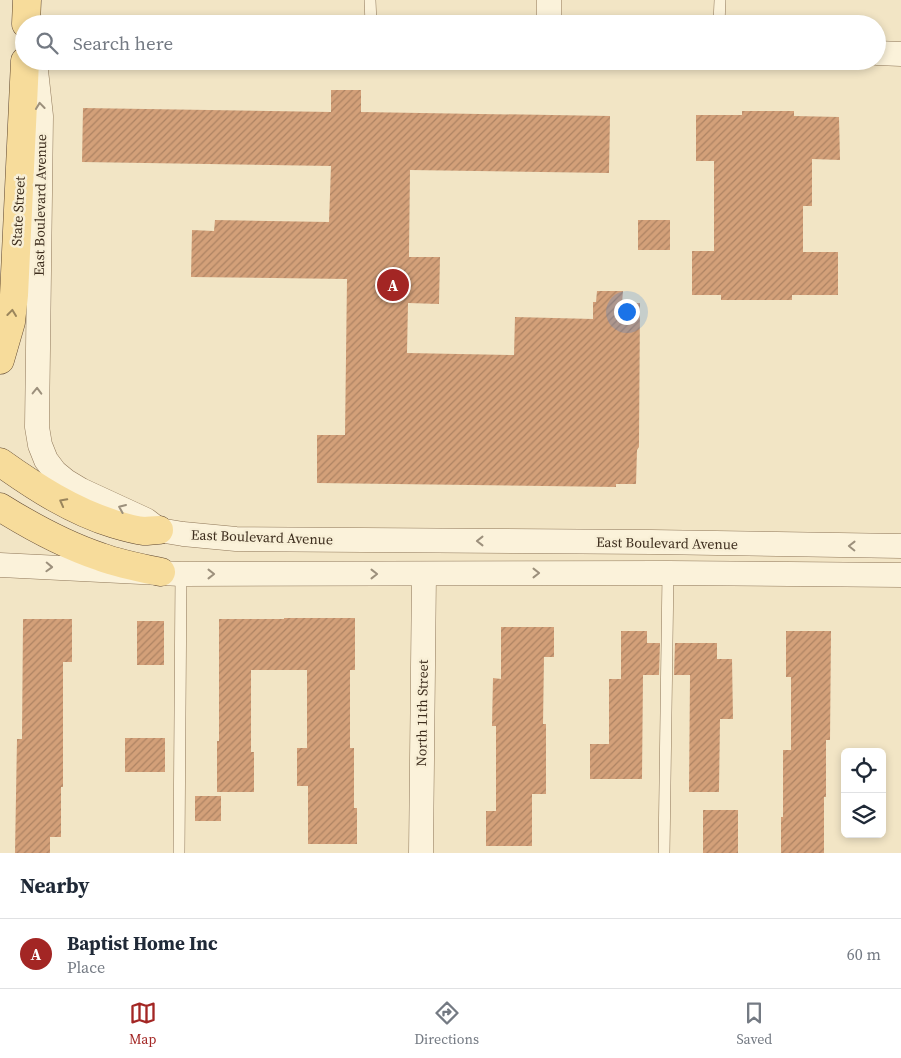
<!DOCTYPE html>
<html lang="en">
<head>
<meta charset="utf-8">
<style>
  :root { --surface:#fff; --page:#f2f2f3; --text:#1f2937; --muted:#747a83; --line:#e0e1e3; --accent:#a32624 }
  body { margin:0; font-family:"Source Serif 4",serif; background:var(--page); color:var(--text) }
  .controls { position:absolute; right:15px; bottom:15px; display:grid; overflow:hidden; border-radius:8px; box-shadow:0 2px 8px #0003 }
  .controls button { width:45px; height:45px; display:grid; place-items:center; padding:0; border:0; border-bottom:1px solid var(--line); background:var(--surface); color:var(--text); font:25px sans-serif }
  .you { position:absolute; left:626px; top:311px; width:18px; height:18px; margin:-12px; border:4px solid #fff; border-radius:50%; background:#1a73e8; box-shadow:0 0 0 8px #1a73e833 }
  .badge { display:grid; place-items:center; width:32px; height:32px; border-radius:50%; background:var(--accent); color:#fff; font-size:16px; font-weight:700 }
  .pin { position:absolute; translate:-50% -50%; border:2px solid #fff; box-shadow:0 1px 5px #0006 }
  .list { margin:0; padding:0; list-style:none }
  h2 { display:flex; justify-content:space-between; align-items:center; height:65px; margin:0; padding:0 20px; font-size:21px }
  h2 small { font-size:16px; font-weight:400; color:var(--muted) }
  .list li { display:grid; grid-template-columns:32px 1fr auto; gap:15px; align-items:center; box-sizing:border-box; height:70px; padding:0 20px; border-top:1px solid var(--line) }
  .list b { display:block; font-size:19px; white-space:nowrap }
  .list p { margin:0; font-size:16px; white-space:nowrap; color:var(--muted) }
  .list em { font-size:16px; font-style:normal; color:var(--muted) }
  .icon { flex:none; width:28px; height:28px; fill:none; stroke:currentColor; stroke-width:2; stroke-linecap:round; stroke-linejoin:round }
  .map { position:relative; flex:none; width:901px; height:853px; overflow:hidden }
  .search { position:absolute; background:var(--surface); box-shadow:0 2px 8px #0003; left:15px; right:15px; top:15px; height:55px; display:flex; align-items:center; gap:12px; box-sizing:border-box; padding:0 18px; border-radius:28px; color:var(--muted); font-size:19px }
  .sheet { height:135px; background:var(--surface) }
  nav { display:flex; justify-content:space-around; align-items:center; box-sizing:border-box; height:70px; border-top:1px solid var(--line); background:var(--surface); font-size:14px; color:var(--muted) }
  nav a { display:grid; justify-items:center; gap:2px }
  nav .on { color:var(--accent) }
  .map>svg:first-child { display:block }
  .building { fill:url(#building-hatch) }
  .lines { fill:none; stroke-linecap:round; stroke-linejoin:round }
  .lane-casing { stroke:#8f7759; stroke-width:12 }
  .street-casing { stroke:#8f7759; stroke-width:25 }
  .primary-casing { stroke:#5c442e; stroke-width:29 }
  .lane { stroke:#fbf2da; stroke-width:11 }
  .street { stroke:#fbf2da; stroke-width:24 }
  .primary { stroke:#f7dc9b; stroke-width:28 }
  .oneway { stroke:#9c907c }
  .oneway2 { stroke:#9a855c }
  .labels { text-anchor:middle; dominant-baseline:central; stroke-width:5; stroke-linejoin:round; paint-order:stroke }
  .street-label { font-size:14px; fill:#3e2e1e; stroke:#f8efd6 }
</style>
</head>
<body>
<div class="map">
<svg width="901" height="853" viewBox="0 0 901 853">
  <defs>
    <pattern id="building-hatch" width="6" height="6" patternUnits="userSpaceOnUse" patternTransform="scale(1.25)"><rect width="6" height="6" fill="#d3a079"/><path d="M-1 1l2-2M0 6l6-6M5 7l2-2" fill="none" stroke="#ad8363"/></pattern>
  </defs>
  <rect width="100%" height="100%" fill="#f2e5c5"/>
  <!-- building -->
  <g class="building">
    <polygon points="331,90 361,90 361,112 610,116 609,173 410,170 409,257 440,257 439,304 408,303 407,353 514,355 515,317 593,319 593,302 596,302 597,291 623,291 622,303 640,303 639,447 637,450 636,484 616,484 616,487 317,483 317,435 345,435 347,279 191,277 192,230 214,231 215,220 329,222 331,166 82,162 83,108 331,112"/>
    <polygon points="742,111 794,111 794,116 839,117 840,160 812,159 812,206 803,206 803,252 838,252 838,295 792,295 792,300 721,300 721,295 692,295 692,251 714,251 714,161 696,161 696,115 742,115"/>
    <rect x="638" y="220" width="32" height="30"/>
    <polygon points="284,618 355,618 355,670 350,670 350,748 354,748 354,808 357,808 357,844 308,844 308,786 297,786 297,748 307,748 307,670 251,670 251,752 254,752 254,792 217,792 217,741 219,741 219,619 284,619"/>
    <polygon points="23,619 72,619 72,662 63,662 63,787 61,787 61,837 50,837 50,853 15,853 17,739 22,739"/>
    <rect x="137" y="621" width="27" height="44"/>
    <polygon points="501,627 554,627 554,657 544,657 543,724 546,724 546,794 532,794 532,846 486,846 486,811 496,811 496,726 492,726 493,678 501,679"/>
    <polygon points="621,631 647,631 647,643 660,643 659,675 643,675 642,779 590,779 590,744 609,744 609,679 621,679"/>
    <polygon points="786,631 831,631 830,740 826,740 826,797 824,797 824,853 781,853 781,817 783,817 783,750 791,750 791,677 786,677"/>
    <polygon points="675,643 717,643 717,659 732,659 733,719 720,719 719,792 689,792 690,675 674,675"/>
    <rect x="125" y="738" width="40" height="34"/>
    <rect x="195" y="796" width="26" height="25"/>
    <rect x="703" y="810" width="35" height="43"/>
  </g>
  <g class="lines">
    <!-- lane casing -->
    <g class="lane-casing">
      <g id="lane">
        <polyline points="370,0 371,24"/>
        <polyline points="719,24 720,0"/>
        <polyline points="179,853 181,574"/>
        <polyline points="664,853 668,573"/>
      </g>
    </g>
    <!-- street casing -->
    <g class="street-casing">
      <g id="street">
        <polyline points="549,24 549,0"/>
        <polyline points="877,53 901,54"/>
        <polyline points="35,61 41,116 37,427 40,445 46,460 55,472 66,481 81,490 146,520 159,530 183,534 236,539 652,542 901,546"/>
        <polyline points="0,565 181,574 668,573 901,575"/>
        <polyline points="421,853 424,574"/>
      </g>
    </g>
    <!-- primary casing -->
    <g class="primary-casing">
      <g id="primary">
        <polyline points="26,24 27,0"/>
        <polyline points="0,360 11,322 14,295 25,61"/>
        <path d="M 0,462 C 35,487 72,511 114,524 C 124,527 134,530 144,531 C 149,531 154,530 159,530"/>
        <path d="M 0,507 C 32,527 65,545 101,557 C 120,564 141,568 161,572"/>
      </g>
    </g>
    <!-- lane -->
    <use href="#lane" class="lane"/>
    <!-- street -->
    <use href="#street" class="street"/>
    <!-- primary -->
    <use href="#primary" class="primary"/>
  </g>
  <!-- one-way arrows -->
  <defs><path id="oneway-chevron" d="M-2-3.5L2.5 0L-2 3.5" fill="none" stroke-width="1.6" stroke-linecap="round" stroke-linejoin="round" transform="scale(1.25)"/></defs>
  <g class="oneway">
    <use href="#oneway-chevron" transform="translate(40 106) rotate(-96)"/>
    <use href="#oneway-chevron" transform="translate(37 391) rotate(-89)"/>
    <use href="#oneway-chevron" transform="translate(122 508) rotate(-157)"/>
    <use href="#oneway-chevron" transform="translate(480 541) rotate(-180)"/>
    <use href="#oneway-chevron" transform="translate(852 546) rotate(-179)"/>
    <use href="#oneway-chevron" transform="translate(49 567) rotate(2)"/>
    <use href="#oneway-chevron" transform="translate(536 573)"/>
    <use href="#oneway-chevron" transform="translate(211 574)"/>
    <use href="#oneway-chevron" transform="translate(374 574)"/>
  </g>
  <g class="oneway2">
    <use href="#oneway-chevron" transform="translate(12 313) rotate(-83)"/>
    <use href="#oneway-chevron" transform="translate(63 502) rotate(-152)"/>
  </g>
  <g class="labels">
    <!-- street labels -->
    <g class="street-label">
      <text transform="translate(40 205) rotate(-89)">East Boulevard Avenue</text>
      <text transform="translate(18 211) rotate(-87)">State Street</text>
      <text transform="translate(262 537) rotate(2)">East Boulevard Avenue</text>
      <text transform="translate(667 543) rotate(1)">East Boulevard Avenue</text>
      <text transform="translate(422 713) rotate(-89)">North 11th Street</text>
    </g>
  </g>
</svg>
<div class="controls">
<button><svg class="icon" aria-label="locate" viewBox="0 0 24 24"><circle cx="12" cy="12" r="6"/><path d="M12 2v4M12 18v4M2 12h4M18 12h4"/></svg></button>
<button><svg class="icon" aria-label="layers" viewBox="0 0 24 24"><path d="M12 4l9 5-9 5-9-5zM3 14l9 5 9-5"/></svg></button>
</div>
<div class="you"></div>
<div class="pin badge" style="left:393px;top:285px">A</div>
<div class="search"><svg class="icon" aria-label="search" viewBox="0 0 24 24"><circle cx="10" cy="10" r="6"/><path d="M15 15l6 6"/></svg>Search here</div>
</div>
<section class="sheet">
<h2>Nearby<small></small></h2>
<ul class="list">
<li><span class="badge">A</span><div><b>Baptist Home Inc</b><p>Place</p></div><em>60 m</em></li>
</ul>
</section>
<nav>
<a class="on"><svg class="icon" aria-label="map" viewBox="0 0 24 24"><path d="M3 6l6-2 6 2 6-2v14l-6 2-6-2-6 2zM9 4v14M15 6v14"/></svg>Map</a>
<a><svg class="icon" aria-label="directions" viewBox="0 0 24 24"><path d="M12 3l9 9-9 9-9-9zM9 14v-3h6M13 9l2 2-2 2"/></svg>Directions</a>
<a><svg class="icon" aria-label="saved" viewBox="0 0 24 24"><path d="M7 4h10v16l-5-4-5 4z"/></svg>Saved</a>
</nav>
</body>
</html>
